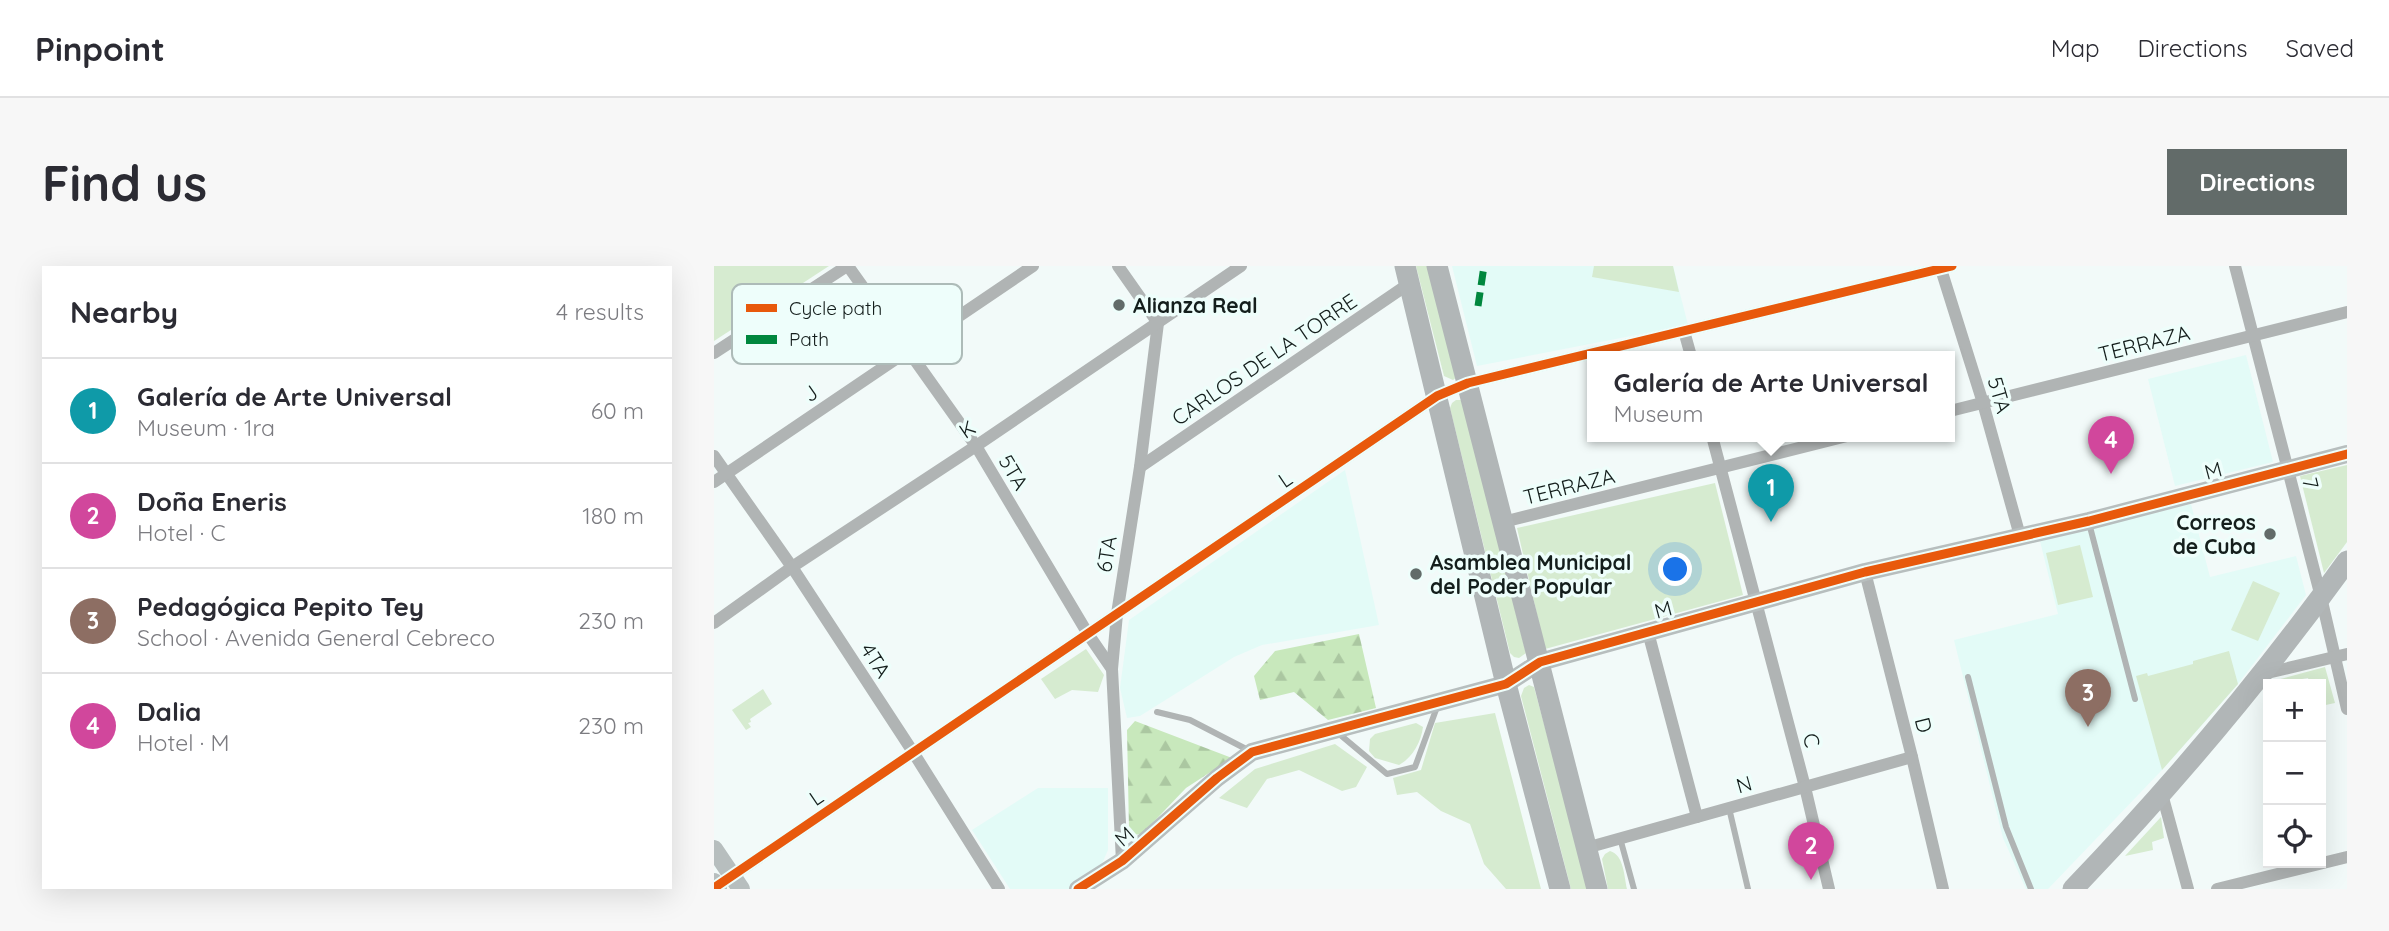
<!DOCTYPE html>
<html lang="en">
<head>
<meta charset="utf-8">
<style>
  :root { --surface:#fff; --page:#f7f7f7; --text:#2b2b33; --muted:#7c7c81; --line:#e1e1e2; --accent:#626b69 }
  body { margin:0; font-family:Quicksand,sans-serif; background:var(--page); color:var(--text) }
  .controls { position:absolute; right:21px; bottom:21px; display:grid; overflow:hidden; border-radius:0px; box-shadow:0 7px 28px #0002 }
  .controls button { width:63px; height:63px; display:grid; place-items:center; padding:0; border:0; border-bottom:2px solid var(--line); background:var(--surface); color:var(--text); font:35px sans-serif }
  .you { position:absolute; left:962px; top:304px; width:24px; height:24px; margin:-18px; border:5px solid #fff; border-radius:50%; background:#1a73e8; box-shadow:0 0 0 10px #1a73e833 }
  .badge { display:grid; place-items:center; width:46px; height:46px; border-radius:50%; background:var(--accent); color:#fff; font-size:23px; font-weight:700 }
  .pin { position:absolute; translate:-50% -58px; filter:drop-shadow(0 2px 4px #0008) }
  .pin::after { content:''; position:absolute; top:37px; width:24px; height:21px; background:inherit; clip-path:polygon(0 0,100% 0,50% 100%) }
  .popup { position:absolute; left:873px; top:85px; width:368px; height:91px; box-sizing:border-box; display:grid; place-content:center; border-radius:0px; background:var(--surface); filter:drop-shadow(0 2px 5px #0005); font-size:23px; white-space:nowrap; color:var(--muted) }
  .popup b { font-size:26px; color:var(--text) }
  .popup::after { content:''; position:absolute; left:50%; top:100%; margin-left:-14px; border:14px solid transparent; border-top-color:var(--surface) }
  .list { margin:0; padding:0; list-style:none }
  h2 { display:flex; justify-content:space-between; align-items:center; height:91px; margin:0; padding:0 28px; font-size:30px }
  h2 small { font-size:23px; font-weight:400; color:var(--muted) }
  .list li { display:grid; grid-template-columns:46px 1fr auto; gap:21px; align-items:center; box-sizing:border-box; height:105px; padding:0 28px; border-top:2px solid var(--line) }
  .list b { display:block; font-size:26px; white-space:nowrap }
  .list p { margin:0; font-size:23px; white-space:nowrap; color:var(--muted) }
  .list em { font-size:23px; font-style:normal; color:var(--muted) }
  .icon { flex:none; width:38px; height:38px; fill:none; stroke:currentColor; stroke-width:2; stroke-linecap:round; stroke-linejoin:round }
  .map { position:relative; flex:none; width:1633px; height:623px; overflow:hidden; border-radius:0px }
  header { display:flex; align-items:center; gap:42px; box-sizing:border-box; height:98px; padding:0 35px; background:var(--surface); border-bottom:2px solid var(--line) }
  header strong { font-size:33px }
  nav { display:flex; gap:38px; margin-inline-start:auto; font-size:24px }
  .intro { display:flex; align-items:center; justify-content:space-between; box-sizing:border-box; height:168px; padding:0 42px }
  h1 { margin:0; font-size:49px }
  .button { padding:18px 32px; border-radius:0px; background:var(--accent); color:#fff; font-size:24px; font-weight:700 }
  main { display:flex; gap:42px; padding:0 42px }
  aside { flex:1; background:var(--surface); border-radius:0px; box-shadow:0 7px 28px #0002 }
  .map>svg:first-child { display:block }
  .built { fill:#e3fbf7 }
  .green { fill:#d6ebd0 }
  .forest { fill:url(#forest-firs) }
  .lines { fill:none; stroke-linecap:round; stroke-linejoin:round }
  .lane { stroke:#b0b4b4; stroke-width:6 }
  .street { stroke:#b0b4b4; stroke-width:12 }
  .secondary { stroke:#b7bebe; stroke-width:18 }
  .primary { stroke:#b1b6b7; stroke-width:21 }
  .quiet { stroke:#00873e; stroke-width:7; stroke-dasharray:14 7; stroke-linecap:butt }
  .cycleway-casing { stroke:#eefefb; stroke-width:13 }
  .cycleway { stroke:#e8590c; stroke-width:9 }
  .poi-dot { fill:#626b69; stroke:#eefefb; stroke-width:2.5 }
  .labels { text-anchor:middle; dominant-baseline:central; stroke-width:7; stroke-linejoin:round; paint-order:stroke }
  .poi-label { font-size:21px; font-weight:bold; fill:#141e1c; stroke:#eefefb; text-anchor:start }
  .street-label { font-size:21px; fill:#141e1c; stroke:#eefefb }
  .key { fill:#eefefb; stroke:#adbbb8; stroke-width:2 }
  .key-label { font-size:19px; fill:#141e1c }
</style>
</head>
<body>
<header>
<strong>Pinpoint</strong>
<nav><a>Map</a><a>Directions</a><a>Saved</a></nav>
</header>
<div class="intro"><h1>Find us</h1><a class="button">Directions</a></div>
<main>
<aside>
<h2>Nearby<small>4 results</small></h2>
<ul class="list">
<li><span class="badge" style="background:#0f9aa8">1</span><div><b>Galería de Arte Universal</b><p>Museum · 1ra</p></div><em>60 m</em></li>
<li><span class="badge" style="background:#d1479c">2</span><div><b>Doña Eneris</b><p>Hotel · C</p></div><em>180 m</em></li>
<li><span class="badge" style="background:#8d6e63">3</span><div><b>Pedagógica Pepito Tey</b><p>School · Avenida General Cebreco</p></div><em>230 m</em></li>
<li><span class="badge" style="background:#d1479c">4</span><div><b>Dalia</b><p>Hotel · M</p></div><em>230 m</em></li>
</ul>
</aside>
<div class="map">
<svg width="1633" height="623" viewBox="0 0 1633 623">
  <defs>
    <pattern id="forest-firs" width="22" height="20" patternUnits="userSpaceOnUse" patternTransform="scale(1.75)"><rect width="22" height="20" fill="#c8e8bc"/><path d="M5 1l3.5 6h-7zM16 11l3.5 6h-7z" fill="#abc7a1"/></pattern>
  </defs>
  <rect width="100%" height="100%" fill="#f2faf9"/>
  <!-- built -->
  <g class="built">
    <polygon points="738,0 959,0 974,59 763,100"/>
    <polygon points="1532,89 1559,196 1461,220 1434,113"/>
    <polygon points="631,204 665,359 548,379 520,391 426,450 413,452 406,422 415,354"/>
    <polygon points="1477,238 1496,311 1582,290 1592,329 1524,418 1448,504 1334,623 1312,623 1289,572 1240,374 1344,348 1326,275"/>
    <polygon points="324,522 394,522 394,584 387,600 355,623 296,623 258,564"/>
  </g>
  <!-- green -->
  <g class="green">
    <polygon points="0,0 115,0 0,75"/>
    <polygon points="702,0 717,0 743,111 739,114 730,110"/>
    <polygon points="880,0 959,0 965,26 878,11"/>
    <polygon points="742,134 748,134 812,387 805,392 800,391 796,387 736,142 738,137"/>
    <polygon points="1633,199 1633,276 1610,307 1586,210"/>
    <polygon points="1001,217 1029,329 831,383 803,262"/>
    <polygon points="1366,279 1379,331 1344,339 1332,287"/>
    <polygon points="1539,315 1566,327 1544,375 1517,364"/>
    <polygon points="372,383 390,409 384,426 358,424 341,433 327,413"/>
    <polygon points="1515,385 1524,418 1448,504 1422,410 1433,407 1434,410 1479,398 1479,395"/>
    <polygon points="1611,401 1621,437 1607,440 1607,418 1596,418 1594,412 1559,418 1559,415"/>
    <polygon points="815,419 820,421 875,623 857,623 807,430 810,422"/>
    <polygon points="49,423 58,438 36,453 37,456 34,457 37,461 32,464 18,444"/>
    <polygon points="781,447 827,623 792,623 770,598 756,558 727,545 703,526 683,529 679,512 707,504 721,457"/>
    <path d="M 702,457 L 709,461 C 707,476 699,491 685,499 L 661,492 L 655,485 L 656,473 L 661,468 Z"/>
    <polygon points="621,478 653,501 642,521 628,525 585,504 553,513 533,542 505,532 541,503"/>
    <polygon points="1447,551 1450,572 1438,576 1439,584 1411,590"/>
    <path d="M 896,585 C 910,589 910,610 913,623 L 894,623 L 888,593 L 891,588 Z"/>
  </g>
  <!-- forest -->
  <g class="forest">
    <polygon points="645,368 662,442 614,454 580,426 546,434 540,410 561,385"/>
    <polygon points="421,455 518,492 472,522 428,568 419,569 415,563 413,464"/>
  </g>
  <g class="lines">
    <!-- lane -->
    <g class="lane">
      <polyline points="1375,257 1421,433"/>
      <polyline points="1254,411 1292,561 1317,623"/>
      <polyline points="443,446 476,454 536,485"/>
      <polyline points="624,467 673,508 701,501 723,441"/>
      <polyline points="1015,542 1034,623"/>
      <polyline points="906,572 920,623"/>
    </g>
    <!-- street -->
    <g class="street">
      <polyline points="134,0 262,180 374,368 398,403"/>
      <polyline points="404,0 444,57 426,201 403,348 398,403 408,595"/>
      <polyline points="1226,0 1269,137 1306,270"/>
      <polyline points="1521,0 1607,331 1633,443"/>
      <polyline points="970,65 977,90"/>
      <polyline points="0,87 133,0"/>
      <polyline points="1236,145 1633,46"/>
      <polyline points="998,170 1091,521 1115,623"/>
      <polyline points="0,190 78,301 199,486 285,623"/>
      <polyline points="426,201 696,17"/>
      <polyline points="0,216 319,0"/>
      <polyline points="789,256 1133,170"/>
      <polyline points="1151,306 1198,491 1229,623"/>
      <polyline points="0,357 78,301 262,180 527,0"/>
      <polyline points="934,366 983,551"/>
      <polyline points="1549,408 1633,388"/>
      <polyline points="1448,528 1474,623"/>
      <polyline points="872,582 1198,491"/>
      <polyline points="12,614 723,130 754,117 1238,0"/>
      <polyline points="1503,623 1633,591"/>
    </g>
    <!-- secondary -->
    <g class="secondary">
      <polyline points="0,583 27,623"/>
      <polyline points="0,616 4,623"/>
      <polyline points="364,623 408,595 503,512 538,486 792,418 826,396 1151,306 1375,255 1633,188"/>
    </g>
    <!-- primary -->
    <g class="primary">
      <polyline points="691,0 792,418 846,623"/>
      <polyline points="723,0 883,623"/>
      <path d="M 1359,623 C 1458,520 1550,411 1633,295"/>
    </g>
    <!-- quiet -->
    <polyline class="quiet" points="764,40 770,0"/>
    <!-- cycleway casing -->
    <g class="cycleway-casing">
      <g id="cycleway">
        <polyline points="0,622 723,130 754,117 1238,0"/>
        <polyline points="364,623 408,595 503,512 538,486 792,418 826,396 1151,306 1375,255 1633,188"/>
      </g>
    </g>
    <!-- cycleway -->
    <use href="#cycleway" class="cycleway"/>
  </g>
  <!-- markers -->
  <g class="poi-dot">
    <circle cx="405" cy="39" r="7"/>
    <circle cx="1556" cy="268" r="7"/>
    <circle cx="702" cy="308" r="7"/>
  </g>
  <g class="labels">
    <!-- poi labels -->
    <g class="poi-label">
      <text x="419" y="39">Alianza Real</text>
      <text x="1542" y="256" text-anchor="end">Correos<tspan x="1542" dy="24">de Cuba</tspan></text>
      <text x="716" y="296">Asamblea Municipal<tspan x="716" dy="24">del Poder Popular</tspan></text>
    </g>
    <!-- street labels -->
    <g class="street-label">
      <text transform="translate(1430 77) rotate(-14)">TERRAZA</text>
      <text transform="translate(550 93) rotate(-34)">CARLOS DE LA TORRE</text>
      <text transform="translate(96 127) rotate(-35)">J</text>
      <text transform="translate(1286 129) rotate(74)">5TA</text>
      <text transform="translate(253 163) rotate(-34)">K</text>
      <text transform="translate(1499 204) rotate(-15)">M</text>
      <text transform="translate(300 206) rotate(59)">5TA</text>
      <text transform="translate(571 213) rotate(-34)">L</text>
      <text transform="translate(1597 217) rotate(76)">7</text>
      <text transform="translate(855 220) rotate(-14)">TERRAZA</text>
      <text transform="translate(392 288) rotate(-81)">6TA</text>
      <text transform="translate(949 343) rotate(-15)">M</text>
      <text transform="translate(162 394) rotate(57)">4TA</text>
      <text transform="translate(1210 459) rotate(76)">D</text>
      <text transform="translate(1098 474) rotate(75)">C</text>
      <text transform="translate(1030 518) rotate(-16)">N</text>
      <text transform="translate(102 531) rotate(-34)">L</text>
      <text transform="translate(410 570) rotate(-41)">M</text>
    </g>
  </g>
  <!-- legend -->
  <rect x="18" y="18" width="230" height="80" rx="10" class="key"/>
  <rect x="32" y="38" width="31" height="8" fill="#e8590c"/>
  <rect x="32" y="69" width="31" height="9" fill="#00873e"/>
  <g class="key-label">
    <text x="75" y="49">Cycle path</text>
    <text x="75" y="80">Path</text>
  </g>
</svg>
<div class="controls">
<button>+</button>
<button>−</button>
<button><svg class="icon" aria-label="locate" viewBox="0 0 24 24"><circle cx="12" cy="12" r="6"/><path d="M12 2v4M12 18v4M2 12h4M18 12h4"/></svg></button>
</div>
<div class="you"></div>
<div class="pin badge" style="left:1057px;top:256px;background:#0f9aa8">1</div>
<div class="popup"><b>Galería de Arte Universal</b>Museum</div>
<div class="pin badge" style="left:1097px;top:614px;background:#d1479c">2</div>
<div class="pin badge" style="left:1374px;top:461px;background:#8d6e63">3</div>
<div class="pin badge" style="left:1397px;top:208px;background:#d1479c">4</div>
</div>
</main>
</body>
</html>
